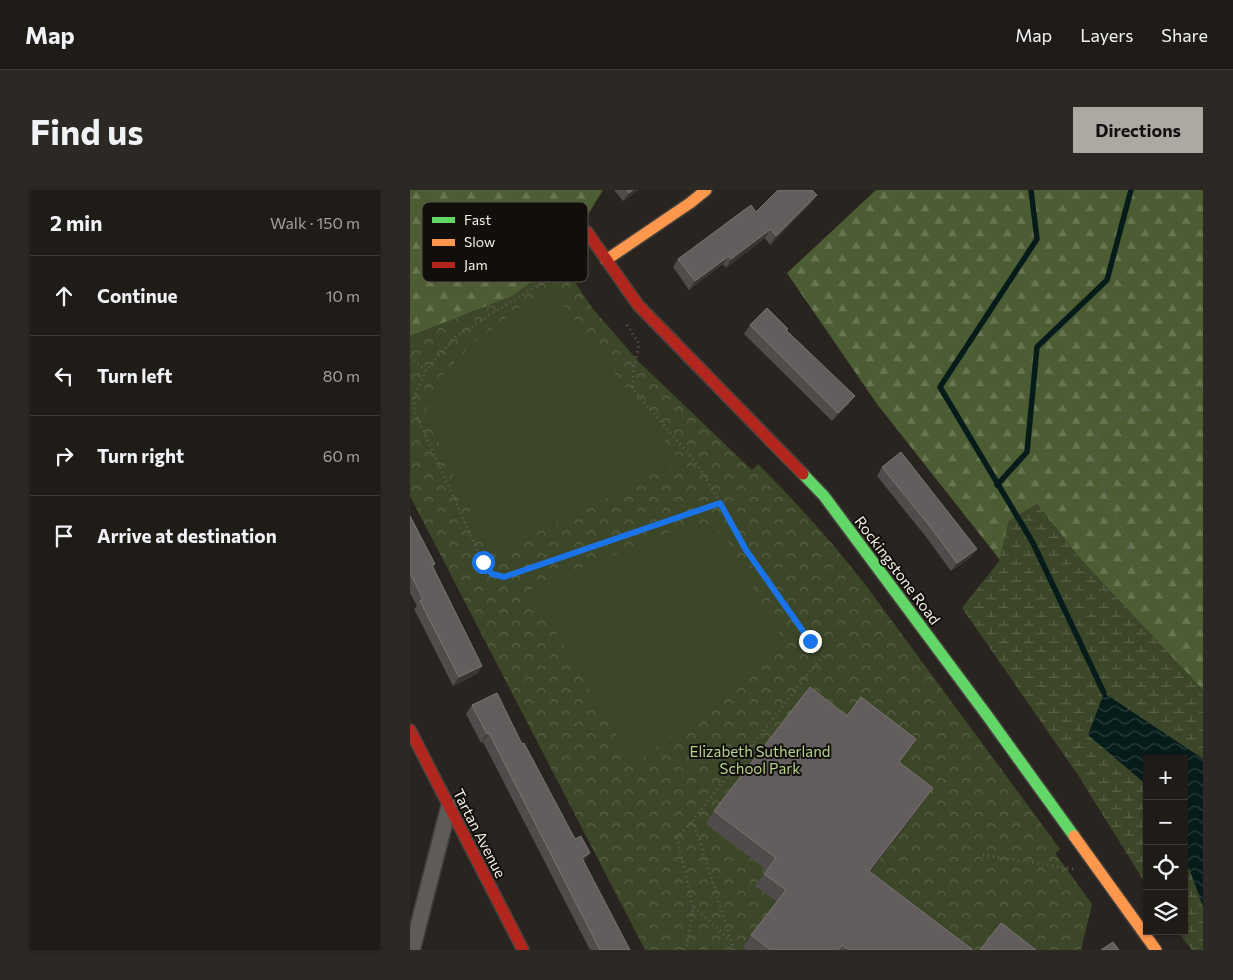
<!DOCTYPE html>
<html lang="en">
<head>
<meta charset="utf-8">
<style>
  :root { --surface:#1f1b17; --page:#2c2824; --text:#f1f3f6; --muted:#a1a1a1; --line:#3c3936; --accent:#aea8a2 }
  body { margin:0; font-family:Commissioner,sans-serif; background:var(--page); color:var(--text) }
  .controls { position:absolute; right:15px; bottom:15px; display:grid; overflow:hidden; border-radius:0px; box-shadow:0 1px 4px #0004 }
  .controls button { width:45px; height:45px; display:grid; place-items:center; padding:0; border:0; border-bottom:1px solid var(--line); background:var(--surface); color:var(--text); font:25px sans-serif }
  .stop { position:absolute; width:15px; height:15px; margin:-11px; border:4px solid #1a73e8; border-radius:50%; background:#fff }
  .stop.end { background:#1a73e8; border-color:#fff; box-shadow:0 1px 5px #0008 }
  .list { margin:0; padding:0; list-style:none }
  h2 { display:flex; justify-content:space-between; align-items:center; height:65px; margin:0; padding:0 20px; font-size:21px }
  h2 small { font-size:16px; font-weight:400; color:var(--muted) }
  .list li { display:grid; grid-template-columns:32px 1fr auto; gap:15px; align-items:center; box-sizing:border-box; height:80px; padding:0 20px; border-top:1px solid var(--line) }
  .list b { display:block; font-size:19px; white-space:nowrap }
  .list em { font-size:16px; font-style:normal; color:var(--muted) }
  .icon { flex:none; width:28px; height:28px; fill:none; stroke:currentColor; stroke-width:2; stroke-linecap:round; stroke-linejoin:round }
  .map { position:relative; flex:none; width:793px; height:760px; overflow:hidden; border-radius:0px }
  header { display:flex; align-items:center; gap:30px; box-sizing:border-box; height:70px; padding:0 25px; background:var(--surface); border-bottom:1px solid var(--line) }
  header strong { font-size:24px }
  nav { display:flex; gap:28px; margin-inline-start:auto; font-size:18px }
  .intro { display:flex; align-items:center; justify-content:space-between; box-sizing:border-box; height:120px; padding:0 30px }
  h1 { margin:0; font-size:35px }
  .button { padding:12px 22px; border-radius:0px; background:var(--accent); color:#111; font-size:18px; font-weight:700 }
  main { display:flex; gap:30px; padding:0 30px }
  aside { flex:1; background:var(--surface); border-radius:0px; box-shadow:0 1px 4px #0004 }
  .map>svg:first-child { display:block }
  .forest { fill:url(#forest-firs) }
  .wetland { fill:url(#wetland-marsh) }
  .park { fill:url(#park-crowns) }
  .pitch { fill:#3c4729 }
  .water { fill:url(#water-waves) }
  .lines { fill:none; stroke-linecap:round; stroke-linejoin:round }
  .stream { stroke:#061c1b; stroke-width:5.5 }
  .street-casing { stroke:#47423e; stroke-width:18 }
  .fast-casing { stroke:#47423e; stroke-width:14 }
  .slow-casing { stroke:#47423e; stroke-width:14 }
  .jam-casing { stroke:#47423e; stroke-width:14 }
  .path { stroke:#605c58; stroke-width:3; stroke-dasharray:1 4; stroke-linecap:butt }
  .street { stroke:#5f5b57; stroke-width:15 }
  .fast { stroke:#63d668; stroke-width:11 }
  .slow { stroke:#ff974d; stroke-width:11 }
  .jam { stroke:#b3261e; stroke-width:11 }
  .wall { fill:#514c4c }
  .shaded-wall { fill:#3a3533 }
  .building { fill:#635e5d; stroke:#7a7473 }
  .route { stroke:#1a73e8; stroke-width:6 }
  .labels { text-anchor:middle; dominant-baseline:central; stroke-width:4; stroke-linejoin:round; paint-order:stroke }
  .street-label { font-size:15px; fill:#f5efe9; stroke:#120e0a }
  .park-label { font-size:15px; fill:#b5d589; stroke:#120e0a }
  .key { fill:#120e0a; stroke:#56524d; stroke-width:1 }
  .key-label { font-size:14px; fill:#f5efe9 }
</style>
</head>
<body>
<header>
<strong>Map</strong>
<nav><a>Map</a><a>Layers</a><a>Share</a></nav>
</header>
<div class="intro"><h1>Find us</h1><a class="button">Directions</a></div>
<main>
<aside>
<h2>2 min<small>Walk · 150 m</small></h2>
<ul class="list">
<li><svg class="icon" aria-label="ahead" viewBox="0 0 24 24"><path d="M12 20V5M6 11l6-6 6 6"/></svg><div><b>Continue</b></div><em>10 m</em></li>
<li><svg class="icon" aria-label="left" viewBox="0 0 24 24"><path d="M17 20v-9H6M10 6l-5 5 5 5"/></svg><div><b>Turn left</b></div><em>80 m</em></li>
<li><svg class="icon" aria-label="right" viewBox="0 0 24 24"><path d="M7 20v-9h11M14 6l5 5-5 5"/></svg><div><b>Turn right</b></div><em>60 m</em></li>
<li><svg class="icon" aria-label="arrive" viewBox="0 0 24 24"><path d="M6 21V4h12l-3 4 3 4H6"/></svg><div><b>Arrive at destination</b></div></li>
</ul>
</aside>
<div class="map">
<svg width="793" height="760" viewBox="0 0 793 760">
  <defs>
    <pattern id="forest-firs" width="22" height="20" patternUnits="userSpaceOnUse" patternTransform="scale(1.25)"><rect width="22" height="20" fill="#4d5d33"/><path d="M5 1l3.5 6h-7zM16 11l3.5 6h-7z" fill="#677551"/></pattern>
    <pattern id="wetland-marsh" width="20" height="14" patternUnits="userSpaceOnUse" patternTransform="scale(1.25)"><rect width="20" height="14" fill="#3c4729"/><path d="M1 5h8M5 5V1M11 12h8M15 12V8" fill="none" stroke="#596248"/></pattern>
    <pattern id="park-crowns" width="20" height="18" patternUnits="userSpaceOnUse" patternTransform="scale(1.25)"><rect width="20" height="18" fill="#3c4729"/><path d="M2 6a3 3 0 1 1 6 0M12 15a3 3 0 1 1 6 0" fill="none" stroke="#596248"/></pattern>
    <pattern id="water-waves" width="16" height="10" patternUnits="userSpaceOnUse" patternTransform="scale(1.25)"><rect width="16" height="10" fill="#061c1b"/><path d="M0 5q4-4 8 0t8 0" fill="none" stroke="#2b3d3c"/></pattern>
  </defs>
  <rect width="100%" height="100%" fill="#29241f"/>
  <!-- forest -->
  <g class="forest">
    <polygon points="0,0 193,0 150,70 103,106 0,146"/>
    <polygon points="466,0 793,0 793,500 672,371 627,314 599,331 590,370 467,214 377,83"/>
  </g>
  <!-- wetland -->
  <g class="wetland">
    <polygon points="627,314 672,371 793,500 793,569 694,503 679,545 737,595 737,696 668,585 552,418 590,370 599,331"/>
    <polygon points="774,665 793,716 793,760 782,760 767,741 774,741"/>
  </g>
  <!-- park -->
  <path class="park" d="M 150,70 L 183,119 L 229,172 L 342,280 L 348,274 C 387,313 423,353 457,397 L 650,659 L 645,663 L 682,714 L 671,760 L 235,760 L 0,306 L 0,146 L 103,106 Z"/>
  <!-- pitch -->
  <g class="pitch">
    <path d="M 139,96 L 270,271 L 80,365 L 18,229 C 18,223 17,215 19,210 C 37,165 101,125 139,96 Z"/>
    <polygon points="290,334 305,338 317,351 370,444 367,461 225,574 120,400 267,339"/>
  </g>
  <!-- water -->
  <polygon class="water" points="694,503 793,569 793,716 774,665 774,569 737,569 737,595 678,545"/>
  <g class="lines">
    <!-- stream -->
    <g class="stream">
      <polyline points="621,0 627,49 530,197 623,353 694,503"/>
      <polyline points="587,295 617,262 627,157 697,90 721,0"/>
    </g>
    <!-- street casing -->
    <g class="street-casing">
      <polyline id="street" points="2,760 39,616"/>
    </g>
    <!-- fast casing -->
    <g class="fast-casing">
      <polyline id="fast" points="393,284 414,306 576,524 664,646"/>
    </g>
    <!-- slow casing -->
    <g class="slow-casing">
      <g id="slow">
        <polyline points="196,70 280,13 296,0"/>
        <polyline points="664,646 746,760"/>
      </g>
    </g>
    <!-- jam casing -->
    <g class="jam-casing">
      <g id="jam">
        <polyline points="177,42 228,115 393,284"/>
        <polyline points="0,540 113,760"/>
      </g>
    </g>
    <!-- path -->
    <g class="path">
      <path d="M 90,0 C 106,25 130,38 159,43"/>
      <polyline points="173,67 46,146 16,181 5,205 4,220 73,372 82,384 94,387 310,313"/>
      <polyline points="217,135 229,154 223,183 223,198 232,210 279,264 295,286 336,360 400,451"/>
      <polyline points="0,167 16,181"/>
      <polyline points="793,200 696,233 688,243 683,262 685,275 715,348 730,377 747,401 757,413 793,437"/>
      <polyline points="573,665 664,679"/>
      <polyline points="284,717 320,750"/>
      <polyline points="274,760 277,756 283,717 267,648 283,630"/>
      <polyline points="324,760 283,630 414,464"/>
    </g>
    <!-- street -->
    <use href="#street" class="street"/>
    <!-- fast -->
    <use href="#fast" class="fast"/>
    <!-- slow -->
    <use href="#slow" class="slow"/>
    <!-- jam -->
    <use href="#jam" class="jam"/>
  </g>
  <!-- wall -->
  <g class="wall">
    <polygon points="204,0 228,0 213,11"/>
    <polygon points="402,0 401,13 360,55 355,48 316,78 313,74 279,100 263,77 268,69 346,22"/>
    <polygon points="340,135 376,140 439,214 422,231 334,144"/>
    <polygon points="472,277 561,367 541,381 516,347 467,286"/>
    <polygon points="0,326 25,374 23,377 72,476 67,484 43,496 4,419 7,416 0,403"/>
    <polygon points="62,515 112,554 220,760 180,760 73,552 71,553 56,524"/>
    <polygon points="437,526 506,549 489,572 515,610 460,682 563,760 337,760 333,757 367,712 345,696 357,680 296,634 304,621"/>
  </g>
  <!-- shaded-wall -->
  <g class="shaded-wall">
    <polygon points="223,0 228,0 213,11 219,3"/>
    <polygon points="407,5 401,13 360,55 366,46"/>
    <polygon points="361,39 355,48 316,78 321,69"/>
    <polygon points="319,66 313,74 279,100 285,91"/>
    <polygon points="445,206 439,214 422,231 428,223"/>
    <polygon points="567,359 561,367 541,381 547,373"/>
    <polygon points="72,476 67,484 43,496 49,487"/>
    <polygon points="79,543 73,552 71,553 77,544"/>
    <polygon points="523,598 515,610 451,694 459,681"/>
    <polygon points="180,663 174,672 172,668"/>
  </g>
  <!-- building -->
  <g class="building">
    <polygon points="217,0 223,0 219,3"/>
    <polygon points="368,0 402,0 407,5 366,46 361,39 321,69 319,66 285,91 268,69 341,15 346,22"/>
    <polygon points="357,118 378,139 376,140 445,206 428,223 340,135"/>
    <polygon points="491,262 567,359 547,373 522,339 472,277"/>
    <polygon points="0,326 25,374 22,375 72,476 49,487 10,411 13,409 0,383"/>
    <polygon points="400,497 437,526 451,507 506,549 489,572 523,598 459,681 563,760 439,760 432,755 428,760 361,760 341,745 376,700 354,684 366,668 304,621"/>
    <polygon points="87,503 112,554 114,553 165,649 171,646 180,663 172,668 220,760 190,760 79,543 77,544 62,515"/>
    <polygon points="591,733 626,760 570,760"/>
    <polygon points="703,752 709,760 691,760"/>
  </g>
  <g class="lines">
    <!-- route -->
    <polyline class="route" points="73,372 82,384 94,387 310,313 336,360 400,451"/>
  </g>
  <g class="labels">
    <!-- street labels -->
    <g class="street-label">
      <text transform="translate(488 380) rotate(53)">Rockingstone Road</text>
      <text transform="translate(70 643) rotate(63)">Tartan Avenue</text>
    </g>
    <!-- park labels -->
    <g class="park-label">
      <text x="350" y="561">Elizabeth Sutherland<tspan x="350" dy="17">School Park</tspan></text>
    </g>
  </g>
  <!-- legend -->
  <rect x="12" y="12" width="166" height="80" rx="8" class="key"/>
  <rect x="22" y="27" width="23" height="6" fill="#63d668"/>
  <rect x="22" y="49" width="23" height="7" fill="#ff974d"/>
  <rect x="22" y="72" width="23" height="6" fill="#b3261e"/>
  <g class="key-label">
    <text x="54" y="35">Fast</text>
    <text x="54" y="57">Slow</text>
    <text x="54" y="80">Jam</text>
  </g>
</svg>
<div class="controls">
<button>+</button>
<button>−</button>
<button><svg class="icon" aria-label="locate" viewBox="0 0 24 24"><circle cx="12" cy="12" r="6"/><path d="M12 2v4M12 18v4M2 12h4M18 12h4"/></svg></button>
<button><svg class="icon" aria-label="layers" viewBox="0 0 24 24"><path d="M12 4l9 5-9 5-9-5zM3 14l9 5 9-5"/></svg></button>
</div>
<div class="stop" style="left:73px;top:372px"></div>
<div class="stop end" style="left:400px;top:451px"></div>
</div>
</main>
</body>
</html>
